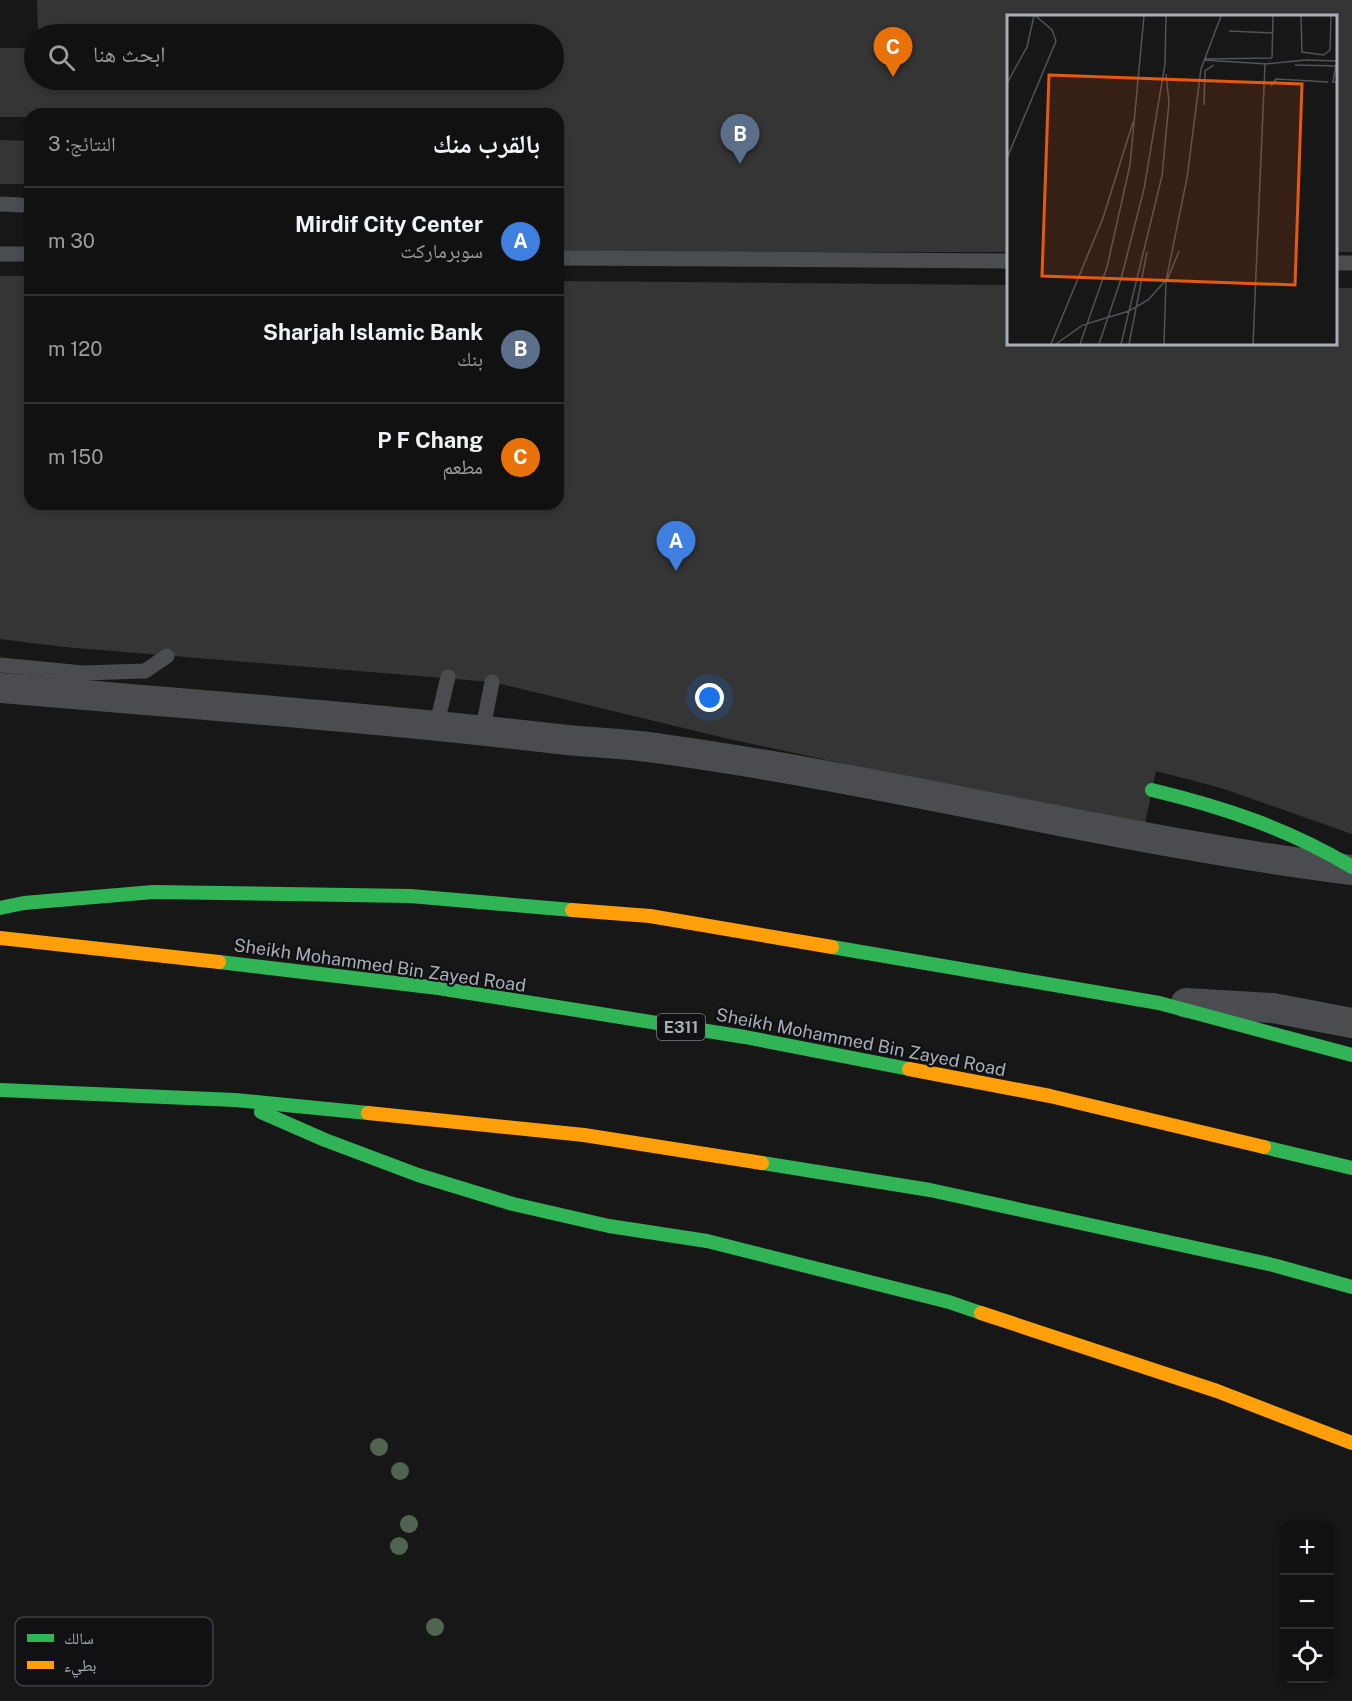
<!DOCTYPE html>
<html lang="ar">
<head>
<meta charset="utf-8">
<style>
  :root { --surface:#111; --page:#1a1a1a; --text:#f1f3f6; --muted:#9c9d9f; --line:#303131; --accent:#2563eb }
  body { margin:0; font-family:"Public Sans","Noto Naskh Arabic",sans-serif; background:var(--page); color:var(--text); direction:rtl }
  .controls { position:absolute; right:18px; bottom:18px; display:grid; overflow:hidden; border-radius:12px; box-shadow:0 3px 9px #0003 }
  .controls button { width:54px; height:54px; display:grid; place-items:center; padding:0; border:0; border-bottom:2px solid var(--line); background:var(--surface); color:var(--text); font:30px sans-serif }
  .you { position:absolute; left:710px; top:698px; width:21px; height:21px; margin:-15px; border:4px solid #fff; border-radius:50%; background:#1a73e8; box-shadow:0 0 0 9px #1a73e833 }
  .badge { display:grid; place-items:center; width:39px; height:39px; border-radius:50%; background:var(--accent); color:#fff; font-size:20px; font-weight:700 }
  .pin { position:absolute; translate:-50% -50px; filter:drop-shadow(0 2px 3px #0008) }
  .pin::after { content:''; position:absolute; top:32px; width:21px; height:18px; background:inherit; clip-path:polygon(0 0,100% 0,50% 100%) }
  .list { margin:0; padding:0; list-style:none }
  h2 { display:flex; justify-content:space-between; align-items:center; height:78px; margin:0; padding:0 24px; font-size:26px }
  h2 small { font-size:20px; font-weight:400; color:var(--muted) }
  .list li { display:grid; grid-template-columns:39px 1fr auto; gap:18px; align-items:center; box-sizing:border-box; height:108px; padding:0 24px; border-top:2px solid var(--line) }
  .list b { display:block; font-size:22px; white-space:nowrap }
  .list p { margin:0; font-size:20px; white-space:nowrap; color:var(--muted) }
  .list em { font-size:20px; font-style:normal; color:var(--muted) }
  .icon { flex:none; width:33px; height:33px; fill:none; stroke:currentColor; stroke-width:2; stroke-linecap:round; stroke-linejoin:round }
  .map { position:relative; flex:none; width:1352px; height:1701px; overflow:hidden; direction:ltr }
  .search { position:absolute; background:var(--surface); box-shadow:0 3px 9px #0003; left:24px; top:24px; width:540px; height:66px; display:flex; align-items:center; gap:15px; box-sizing:border-box; padding:0 21px; border-radius:33px; color:var(--muted); font-size:22px }
  .panel { position:absolute; background:var(--surface); box-shadow:0 3px 9px #0003; left:24px; top:108px; width:540px; height:402px; border-radius:18px; direction:rtl }
  .map>svg:first-child { display:block }
  .building { fill:#353536 }
  .lines { fill:none; stroke-linecap:round; stroke-linejoin:round }
  .lane { stroke:#4b4c50; stroke-width:15 }
  .street { stroke:#4b4c50; stroke-width:30 }
  .fast { stroke:#30b455; stroke-width:14 }
  .slow { stroke:#ff9f0a; stroke-width:14 }
  .tree { fill:#506451 }
  .labels { text-anchor:middle; dominant-baseline:central; stroke-width:4.5; stroke-linejoin:round; paint-order:stroke }
  .shield { fill:#111113; stroke:#7b7e86; stroke-width:1.5 }
  .shield-label { font-size:16px; font-weight:bold; fill:#a8adb8 }
  .street-label { font-size:18px; fill:#a8adb8; stroke:#111113 }
  .inset-road { fill:none; stroke:#515357; stroke-width:1.5 }
  .view { fill:#e8590c; fill-opacity:0.15; stroke:#e8590c; stroke-width:3 }
  .inset-edge { fill:none; stroke:#a8adb8; stroke-width:3 }
  .key { fill:#111113; stroke:#3e4045; stroke-width:1.5 }
  .key-label { font-size:16px; fill:#a8adb8 }
</style>
</head>
<body>
<div class="map">
<svg width="1352" height="1701" viewBox="0 0 1352 1701">
  <rect width="100%" height="100%" fill="#171717"/>
  <!-- building -->
  <g class="building">
    <polygon points="37,0 1352,0 1352,252 1336,252 1336,16 1008,16 1008,252 558,252 558,114 30,114 30,117 0,117 0,48 34,48 34,80 554,80 554,34 38,34"/>
    <polygon points="0,140 30,141 30,184 0,184"/>
    <polygon points="0,276 30,276 30,504 558,504 558,281 1008,285 1008,344 1336,344 1336,288 1352,288 1352,834 1221,788 1156,771 1144,828 729,739 492,682 64,647 0,639"/>
  </g>
  <g class="lines">
    <!-- lane -->
    <g class="lane">
      <polyline points="0,204 21,205"/>
      <polyline points="0,254 30,254"/>
      <polyline points="558,258 1008,261"/>
      <polyline points="1336,263 1352,263"/>
      <polyline points="0,665 83,673 145,671 167,656"/>
      <polyline points="433,724 438,719 448,677"/>
      <polyline points="479,730 484,723 492,682"/>
    </g>
    <!-- street -->
    <g class="street">
      <path d="M 0,688 C 189,704 379,718 567,740 C 599,743 631,744 663,749 C 894,781 1120,841 1352,870"/>
      <polyline points="1186,1003 1273,1008 1352,1023"/>
    </g>
    <!-- fast -->
    <g class="fast">
      <path d="M 1152,790 C 1223,807 1289,829 1352,867"/>
      <polyline points="0,908 24,903 153,892 410,896 572,910"/>
      <polyline points="832,947 1159,1003 1352,1055"/>
      <polyline points="219,962 438,988 745,1037 909,1069"/>
      <polyline points="0,1090 235,1100 368,1113"/>
      <polyline points="261,1112 325,1140 418,1175 513,1204 609,1226 707,1241 949,1302 981,1313"/>
      <polyline points="1264,1147 1352,1168"/>
      <polyline points="762,1163 930,1190 1273,1265 1352,1287"/>
    </g>
    <!-- slow -->
    <g class="slow">
      <polyline points="572,910 650,916 832,947"/>
      <polyline points="0,938 219,962"/>
      <polyline points="909,1069 1050,1096 1264,1147"/>
      <polyline points="368,1113 584,1135 762,1163"/>
      <polyline points="981,1313 1217,1391 1352,1443"/>
    </g>
  </g>
  <!-- trees -->
  <g class="tree">
    <circle cx="379" cy="1447" r="9"/>
    <circle cx="400" cy="1471" r="9"/>
    <circle cx="409" cy="1524" r="9"/>
    <circle cx="399" cy="1546" r="9"/>
    <circle cx="435" cy="1627" r="9"/>
  </g>
  <g class="labels">
    <!-- shield labels -->
    <rect class="shield" x="657" y="1014" width="48" height="26" rx="4.5"/>
    <g class="shield-label">
      <text x="681" y="1027">E311</text>
    </g>
    <!-- street labels -->
    <g class="street-label">
      <text transform="translate(380 965) rotate(8)">Sheikh Mohammed Bin Zayed Road</text>
      <text transform="translate(861 1042) rotate(11)">Sheikh Mohammed Bin Zayed Road</text>
    </g>
  </g>
  <!-- overview -->
  <g transform="translate(1007 15)">
    <rect width="330" height="330" fill="#171717"/>
    <path class="inset-road" d="M 294,1 L 295,37 L 317,40 L 323,35 L 324,1M 222,16 L 265,18M 265,43 L 266,1M 197,44 L 265,43M 197,45 L 260,49M 299,45 L 330,46M 329,49 L 326,67 L 330,67M 288,50 L 330,51M 0,68 L 20,32 L 27,1M 264,71 L 269,64 L 321,67M 197,90 L 198,56 L 207,50M 0,143 L 49,26 L 45,15 L 29,1M 44,329 L 96,203 L 126,107M 49,329 L 76,310 L 122,296 L 141,285 L 161,263 L 172,236M 73,329 L 100,252 L 123,150 L 137,1M 92,329 L 114,264 L 137,174 L 158,49 L 159,1M 114,329 L 155,161 L 162,87 L 159,59M 122,329 L 140,237M 157,329 L 159,266 L 180,163 L 194,54 L 214,1M 246,329 L 258,49 L 299,45"/>
    <path class="view" d="M 42,60 L 295,69 L 288,270 L 35,261 Z"/>
    <rect width="330" height="330" class="inset-edge"/>
  </g>
  <!-- legend -->
  <rect x="15" y="1617" width="198" height="69" rx="9" class="key"/>
  <rect x="27" y="1634" width="27" height="8" fill="#30b455"/>
  <rect x="27" y="1661" width="27" height="8" fill="#ff9f0a"/>
  <g class="key-label">
    <text x="64" y="1644">سالك</text>
    <text x="64" y="1671">بطيء</text>
  </g>
</svg>
<div class="controls">
<button>+</button>
<button>−</button>
<button><svg class="icon" aria-label="locate" viewBox="0 0 24 24"><circle cx="12" cy="12" r="6"/><path d="M12 2v4M12 18v4M2 12h4M18 12h4"/></svg></button>
</div>
<div class="you"></div>
<div class="pin badge" style="left:676px;top:571px;background:#3f7fe0">A</div>
<div class="pin badge" style="left:740px;top:164px;background:#5c6f8a">B</div>
<div class="pin badge" style="left:893px;top:77px;background:#e8710a">C</div>
<div class="search"><svg class="icon" aria-label="search" viewBox="0 0 24 24"><circle cx="10" cy="10" r="6"/><path d="M15 15l6 6"/></svg>ابحث هنا</div>
<section class="panel">
<h2>بالقرب منك<small>النتائج: 3</small></h2>
<ul class="list">
<li><span class="badge" style="background:#3f7fe0">A</span><div><b>Mirdif City Center</b><p>سوبرماركت</p></div><em>30 m</em></li>
<li><span class="badge" style="background:#5c6f8a">B</span><div><b>Sharjah Islamic Bank</b><p>بنك</p></div><em>120 m</em></li>
<li><span class="badge" style="background:#e8710a">C</span><div><b>P F Chang</b><p>مطعم</p></div><em>150 m</em></li>
</ul>
</section>
</div>
</body>
</html>
